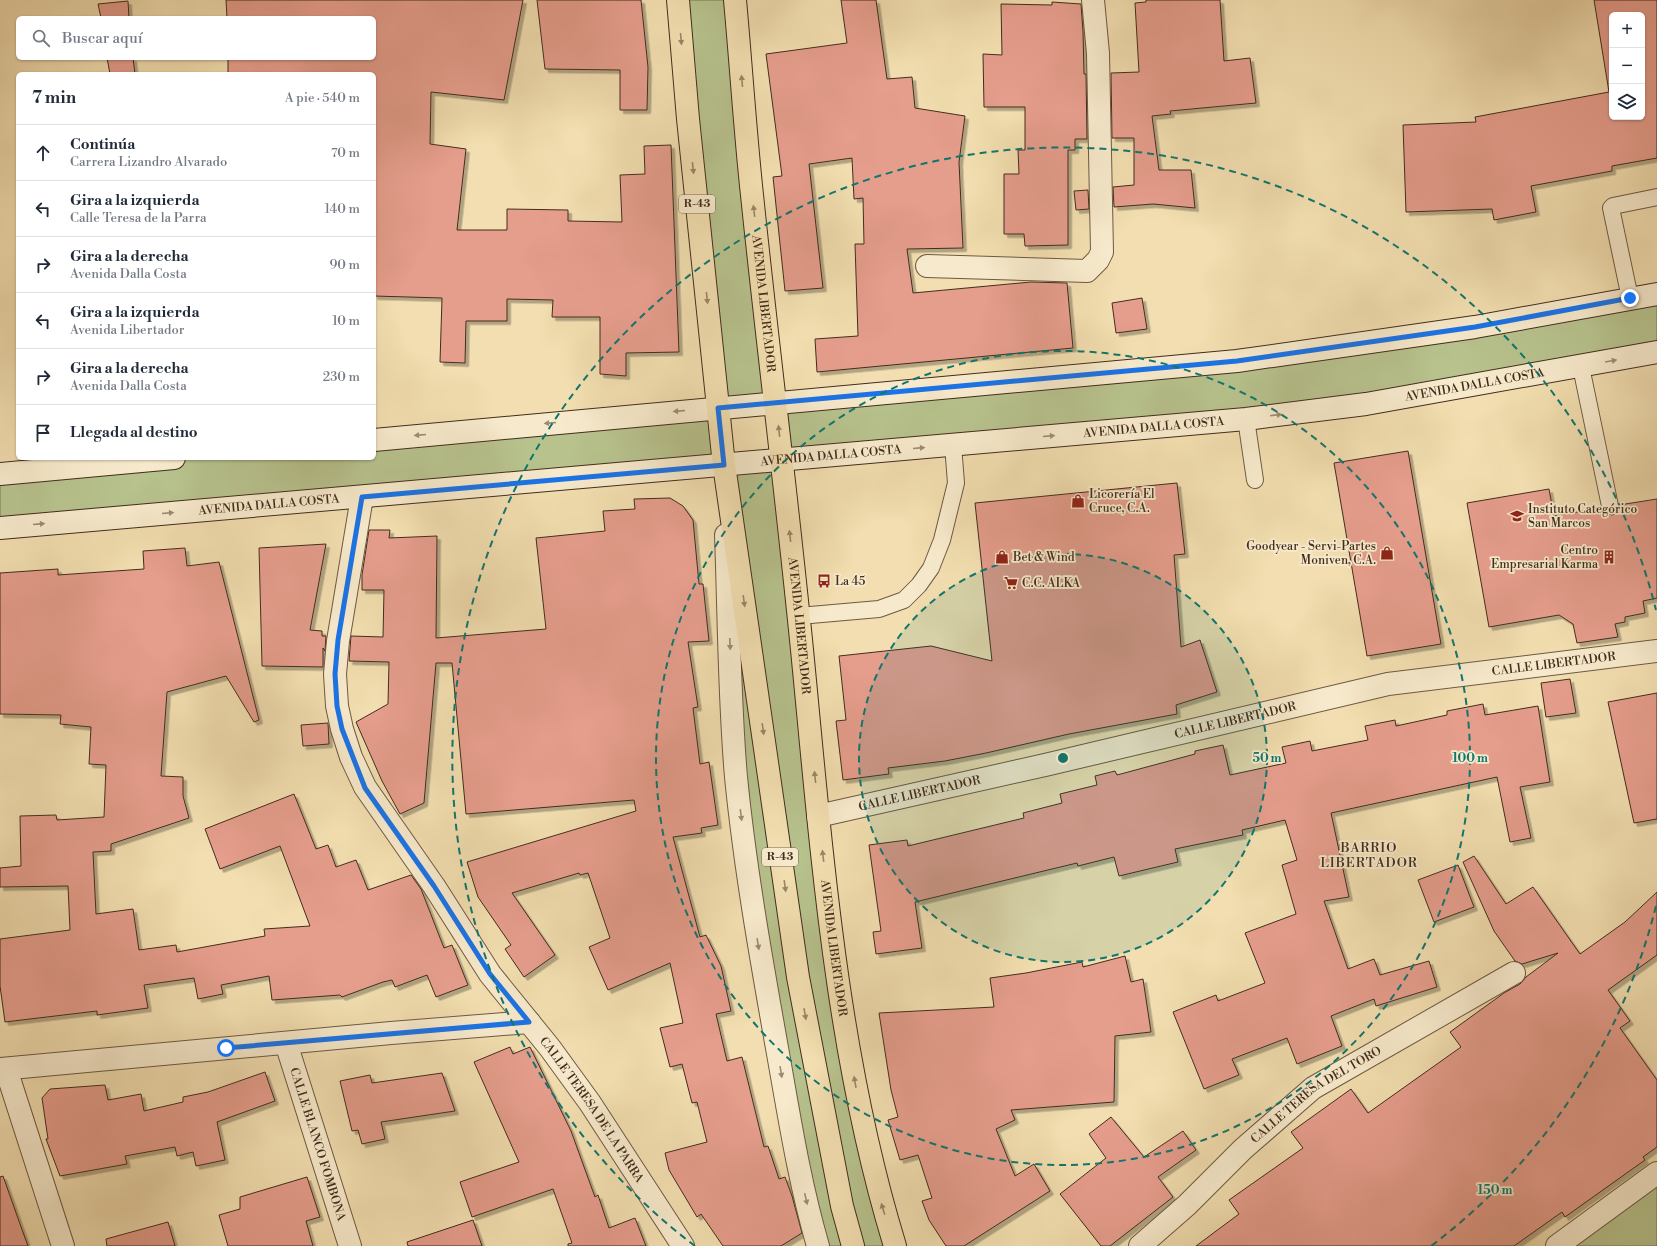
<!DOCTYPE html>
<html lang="es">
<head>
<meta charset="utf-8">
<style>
  :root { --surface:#fff; --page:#f6f6f7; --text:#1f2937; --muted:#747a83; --line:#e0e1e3 }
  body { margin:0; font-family:"Libre Bodoni",serif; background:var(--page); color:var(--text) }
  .controls { position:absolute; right:12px; top:12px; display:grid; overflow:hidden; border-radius:6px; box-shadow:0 1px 3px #0004 }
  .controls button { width:36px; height:36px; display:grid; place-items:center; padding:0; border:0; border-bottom:1px solid var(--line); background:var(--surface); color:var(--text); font:20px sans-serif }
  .stop { position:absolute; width:12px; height:12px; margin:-9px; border:3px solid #1a73e8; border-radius:50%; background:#fff }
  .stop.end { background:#1a73e8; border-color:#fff; box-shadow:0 1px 4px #0008 }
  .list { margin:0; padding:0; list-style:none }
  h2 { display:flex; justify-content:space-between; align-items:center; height:52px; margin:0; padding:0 16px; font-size:17px }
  h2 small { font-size:13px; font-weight:400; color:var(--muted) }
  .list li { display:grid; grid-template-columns:26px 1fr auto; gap:12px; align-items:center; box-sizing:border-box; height:56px; padding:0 16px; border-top:1px solid var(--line) }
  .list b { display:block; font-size:15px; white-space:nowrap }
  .list p { margin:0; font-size:13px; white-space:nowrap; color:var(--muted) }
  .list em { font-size:13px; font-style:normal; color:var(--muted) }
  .icon { flex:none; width:22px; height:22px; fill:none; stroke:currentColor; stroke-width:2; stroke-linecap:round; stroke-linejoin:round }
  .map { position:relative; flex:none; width:1657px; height:1246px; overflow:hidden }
  .search { position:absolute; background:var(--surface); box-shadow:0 1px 3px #0004; left:16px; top:16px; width:360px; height:44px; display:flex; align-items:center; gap:10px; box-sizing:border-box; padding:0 14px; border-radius:6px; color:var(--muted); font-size:15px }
  .panel { position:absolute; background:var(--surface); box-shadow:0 1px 3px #0004; left:16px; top:72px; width:360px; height:388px; border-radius:6px }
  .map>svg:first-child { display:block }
  .green { fill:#b7c28d; stroke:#7c7855; fill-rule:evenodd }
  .building { fill:#e59d8c; stroke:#422d1d; fill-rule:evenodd; filter:url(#shadow) }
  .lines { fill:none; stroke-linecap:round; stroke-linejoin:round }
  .lane-casing { stroke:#6e5942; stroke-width:18 }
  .street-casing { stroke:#6e5942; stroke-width:24 }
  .secondary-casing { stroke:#422d1d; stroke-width:24 }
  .primary-casing { stroke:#422d1d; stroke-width:24 }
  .lane { stroke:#f7eacc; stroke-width:16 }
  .street { stroke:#f7eacc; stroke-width:22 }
  .secondary { stroke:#f7eacc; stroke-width:22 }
  .primary { stroke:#f2deb0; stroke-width:22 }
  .oneway { fill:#9a8666 }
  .oneway2 { fill:#9c8c74 }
  .route { stroke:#1a73e8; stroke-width:5 }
  .ring { fill:none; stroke:#0f766e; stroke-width:2; stroke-dasharray:7 5 }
  .labels { text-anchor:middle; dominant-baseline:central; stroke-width:3.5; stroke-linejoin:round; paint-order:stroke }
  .shield { fill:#f7eacc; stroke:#786652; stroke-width:1 }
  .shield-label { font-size:11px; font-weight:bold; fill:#422d1d }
  .street-label { font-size:12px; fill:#422d1d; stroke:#f7eacc }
  .poi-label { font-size:12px; fill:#422d1d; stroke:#f7eacc; text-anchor:start }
  .neighbourhood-label { font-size:13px; letter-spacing:1px; fill:#422d1d; stroke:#f7eacc }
  .centre { fill:#0f766e; stroke:#f7eacc; stroke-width:2 }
  .ring-label { font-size:12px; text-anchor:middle; font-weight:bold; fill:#0f766e; stroke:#f7eacc; stroke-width:3.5; stroke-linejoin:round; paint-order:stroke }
</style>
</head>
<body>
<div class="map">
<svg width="1657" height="1246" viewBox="0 0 1657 1246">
  <defs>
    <filter id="shadow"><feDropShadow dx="3.5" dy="3.5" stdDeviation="0" flood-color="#0004"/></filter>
  </defs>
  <rect width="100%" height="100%" fill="#f2deb0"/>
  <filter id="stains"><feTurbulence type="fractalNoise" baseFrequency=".005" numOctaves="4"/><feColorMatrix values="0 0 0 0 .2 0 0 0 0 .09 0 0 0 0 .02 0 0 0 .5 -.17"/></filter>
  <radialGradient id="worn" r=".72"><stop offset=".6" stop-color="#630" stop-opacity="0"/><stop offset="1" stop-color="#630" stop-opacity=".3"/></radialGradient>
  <!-- green -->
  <g class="green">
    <path d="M 678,0 L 735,0 L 776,403 L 1094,375 L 1657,294 L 1657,352 L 1529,376 L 783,460 L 818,816 L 895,1246 L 818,1246 L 758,941 L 724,465 L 0,528 L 0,474 L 174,458 L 374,458 L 374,440 L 718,408 ZM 776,403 L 783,460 L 724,465 L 719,408 Z"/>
    <polygon points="1657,1173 1657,1246 1557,1246"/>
  </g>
  <!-- building -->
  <g class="building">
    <polygon points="226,0 523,0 504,100 431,92 430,144 466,149 457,230 507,230 507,209 568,210 568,221 622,222 620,175 645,174 644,146 671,145 679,352 626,353 626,376 600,374 600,317 552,317 553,300 507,299 507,321 466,321 465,363 440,362 442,298 374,296 374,74 228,74 228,58 374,58 374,18 227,18"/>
    <polygon points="537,0 641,0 648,67 647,110 620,110 620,70 545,69"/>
    <polygon points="841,0 876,0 887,79 912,77 915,108 965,116 959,162 963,248 907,249 913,293 1031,282 1067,283 1073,348 817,372 815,339 858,336 855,244 864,244 863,198 854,199 852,158 809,164 823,288 785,291 773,177 782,176 766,54 847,43"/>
    <polygon points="1146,0 1220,0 1224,61 1250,58 1256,103 1170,111 1171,114 1152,116 1159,170 1191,170 1195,208 1153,204 1114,207 1113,187 1134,185 1134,138 1112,138 1111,73 1139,72 1135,3 1146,2"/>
    <path d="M 1594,0 L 1657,0 L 1657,158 L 1612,166 L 1612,171 L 1531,186 L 1536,212 L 1494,220 L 1492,209 L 1406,212 L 1403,125 L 1476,122 L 1475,117 L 1609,92 ZM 1612,15 L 1642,15 L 1642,117 L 1612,117 Z"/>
    <polygon points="128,1 129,18 101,18 98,4"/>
    <polygon points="1052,2 1081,4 1083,32 1084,74 1086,74 1087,139 1075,139 1075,150 1068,150 1068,245 1025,246 1024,234 1004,234 1004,174 1019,174 1018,150 1025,150 1025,107 984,107 983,54 1002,55 1001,4 1052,5"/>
    <polygon points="107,58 133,58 135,74 110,74"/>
    <polygon points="1088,190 1089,209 1076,210 1074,191"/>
    <polygon points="1142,298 1147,329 1116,333 1112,303"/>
    <polygon points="1408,451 1441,644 1367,656 1334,463"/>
    <polygon points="1177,483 1185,554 1174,555 1181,647 1200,640 1217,692 1176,705 1177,714 1069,734 986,753 945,761 888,768 889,774 843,780 836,721 846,720 839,656 931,646 992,661 975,503"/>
    <polygon points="1549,489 1554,516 1601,508 1603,513 1612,515 1617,513 1619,505 1657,499 1657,598 1643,601 1645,613 1625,617 1625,622 1615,624 1618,637 1577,643 1573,624 1559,615 1489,627 1467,503"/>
    <polygon points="670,498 683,506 693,520 699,584 703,584 709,641 688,642 698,707 693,708 700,764 709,762 718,825 701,828 702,833 673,837 700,937 706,935 721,966 731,1011 716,1014 727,1061 742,1057 764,1147 768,1146 779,1179 785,1177 792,1196 802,1233 781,1246 723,1246 701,1214 697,1217 669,1170 665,1153 707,1142 697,1102 692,1103 682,1064 670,1067 660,1028 683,1023 670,963 608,990 589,947 610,938 588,873 580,875 579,873 512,893 555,955 524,977 505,949 511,945 478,897 467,862 636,811 634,800 466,814 452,663 436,663 424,803 400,814 382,781 356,722 388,704 389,662 349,661 351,636 383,637 384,590 362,590 362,575 369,530 390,530 389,538 437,536 436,638 546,629 536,538 605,531 603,511 635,509 634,499"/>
    <polygon points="326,544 310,630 322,631 322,636 326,636 325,651 323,648 323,667 262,666 259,548"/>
    <polygon points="185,548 187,566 219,562 259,720 254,722 226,676 167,692 161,776 183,777 183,796 189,818 111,844 111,851 93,852 96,914 133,909 139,950 176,945 177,952 265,936 264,929 310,926 280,846 220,869 205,829 294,794 316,849 328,845 336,867 356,860 368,890 411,875 421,889 444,948 452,945 468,985 436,997 427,975 395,987 392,980 383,982 342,997 340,995 272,1000 269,976 221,985 223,994 198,999 194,978 144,985 148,1008 97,1015 97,1011 5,1022 0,986 0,939 70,930 68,886 0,887 0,868 21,866 20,816 56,815 57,820 104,817 106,765 89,764 91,727 60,724 61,715 0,714 0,573 58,569 58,575 144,569 143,551"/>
    <polygon points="1570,679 1576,713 1546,717 1541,683"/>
    <polygon points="1657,693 1657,819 1634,823 1608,702"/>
    <polygon points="1483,704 1485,715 1538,706 1550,782 1520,787 1531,838 1510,842 1497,777 1331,813 1349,897 1324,901 1348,969 1374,959 1380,975 1429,961 1437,987 1376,1006 1374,999 1331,1016 1342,1046 1297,1064 1287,1038 1232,1059 1239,1075 1204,1089 1173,1012 1216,995 1218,1001 1265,983 1245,933 1296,914 1282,865 1297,860 1285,820 1242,830 1243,835 1175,849 1178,862 1119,876 1114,857 1078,866 1077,863 915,902 922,948 876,954 873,932 881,931 869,845 907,840 908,846 1024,818 1023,813 1062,803 1060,794 1097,785 1095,776 1115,771 1117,775 1195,754 1195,751 1223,745 1230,775 1286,763 1282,747 1310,741 1312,751 1368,740 1365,726 1395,720 1396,726 1447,715 1447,711"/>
    <polygon points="328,723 329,744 303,746 301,725"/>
    <polygon points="1474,856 1506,904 1533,887 1580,954 1625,922 1657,892 1657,955 1608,990 1630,1021 1620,1028 1657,1080 1657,1147 1643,1157 1645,1160 1565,1217 1562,1212 1514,1246 1196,1246 1239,1214 1229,1200 1303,1148 1291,1132 1351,1089 1368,1113 1461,1047 1450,1032 1504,993 1520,984 1526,977 1558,953 1522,964 1515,961 1494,931 1463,862"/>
    <polygon points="1458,865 1474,907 1434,922 1418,880"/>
    <polygon points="1125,956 1131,982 1143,979 1151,1032 1115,1036 1114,1102 1011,1110 1015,1120 996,1129 1015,1176 1034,1164 1050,1191 964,1246 946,1246 929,1220 922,1201 932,1198 918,1155 900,1160 888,1120 898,1117 891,1090 879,1013 994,1007 990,978 1026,973 1082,962 1083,967"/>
    <polygon points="510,1047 513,1054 530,1047 571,1131 595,1197 598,1195 609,1228 635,1218 646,1246 568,1246 568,1244 572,1243 553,1189 472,1217 460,1182 519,1162 474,1062"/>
    <polygon points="265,1072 275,1101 217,1122 225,1160 196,1166 193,1152 177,1156 175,1147 125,1156 127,1164 60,1176 46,1139 48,1139 42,1098 50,1089 105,1085 108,1100 141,1094 144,1111 183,1102 183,1097 208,1092"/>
    <polygon points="442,1073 455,1111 381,1122 385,1139 362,1144 358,1130 352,1131 340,1081 370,1075 372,1083"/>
    <polygon points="1111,1117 1144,1157 1183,1131 1196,1150 1158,1177 1173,1197 1110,1246 1101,1246 1060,1194 1106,1158 1089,1134"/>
    <polygon points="3,1176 20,1224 28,1246 0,1246 0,1177"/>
    <polygon points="307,1177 320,1217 306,1221 313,1246 228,1246 219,1215 240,1209 240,1197"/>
    <polygon points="473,1220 482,1246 408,1246 407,1242"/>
    <polygon points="168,1222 175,1246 107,1246 106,1239"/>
  </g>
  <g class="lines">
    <!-- lane casing -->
    <g class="lane-casing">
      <g id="lane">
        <polyline points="1630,298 1611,208 1613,206 1657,197"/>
        <polyline points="1581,367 1610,506"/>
        <polyline points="1246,419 1255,480"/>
        <polyline points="799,616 879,609 904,600 919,585 931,568 942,540 956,483 953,445"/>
      </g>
    </g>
    <!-- street casing -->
    <g class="street-casing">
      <g id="street">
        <polyline points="927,266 1087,271 1098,260 1102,252 1098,53 1093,0"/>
        <path id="s1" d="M 362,497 L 338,641 L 335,674 L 337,706 L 342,729 L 351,757 L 365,787 L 434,886 L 490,974 L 550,1048 L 590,1103 L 683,1246"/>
        <path d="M 726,535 C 729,615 729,697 736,777 C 745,868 761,958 777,1048 C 789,1115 799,1181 818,1246"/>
        <path id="s2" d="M 818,816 L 1045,765 L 1388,684 L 1657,651"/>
        <path id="s3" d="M 286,1043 L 350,1246"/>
        <polyline points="0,1069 391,1033 529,1022"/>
        <polyline points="6,1069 63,1246"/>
        <path id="s4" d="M 1140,1246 L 1187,1205 L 1243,1149 L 1313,1088 L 1514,973"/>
        <polyline points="1557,1246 1657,1173"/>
      </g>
    </g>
    <!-- secondary casing -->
    <g class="secondary-casing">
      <g id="secondary">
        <polyline points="374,440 1237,361 1475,327 1657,294"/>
        <polyline points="0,474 174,458"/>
        <path id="s5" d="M 0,528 L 1246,419 L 1366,404 L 1657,352"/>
      </g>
    </g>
    <!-- primary casing -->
    <g class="primary-casing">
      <g id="primary">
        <polyline points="678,0 688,119 724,465 798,977 842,1206 853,1246"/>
        <path id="s6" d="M 735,0 C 741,65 745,130 752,195 C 768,350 788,505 803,660 C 822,856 837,1057 895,1246"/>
      </g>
    </g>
    <!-- lane -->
    <use href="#lane" class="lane"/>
    <!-- street -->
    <use href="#street" class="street"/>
    <!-- secondary -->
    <use href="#secondary" class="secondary"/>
    <!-- primary -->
    <use href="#primary" class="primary"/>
  </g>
  <!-- one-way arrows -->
  <defs><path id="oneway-solid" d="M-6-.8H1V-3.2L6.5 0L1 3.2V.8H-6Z"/></defs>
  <g class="oneway">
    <use href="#oneway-solid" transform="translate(681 39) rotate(85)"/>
    <use href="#oneway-solid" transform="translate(742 81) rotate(-95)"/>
    <use href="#oneway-solid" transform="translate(693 168) rotate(84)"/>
    <use href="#oneway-solid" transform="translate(754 211) rotate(-97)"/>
    <use href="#oneway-solid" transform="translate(707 298) rotate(84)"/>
    <use href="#oneway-solid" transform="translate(779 431) rotate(-97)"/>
    <use href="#oneway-solid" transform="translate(790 536) rotate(-96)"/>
    <use href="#oneway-solid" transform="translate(744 601) rotate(82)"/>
    <use href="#oneway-solid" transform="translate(763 729) rotate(82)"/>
    <use href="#oneway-solid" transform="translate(815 777) rotate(-96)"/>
    <use href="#oneway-solid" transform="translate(823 856) rotate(-97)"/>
    <use href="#oneway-solid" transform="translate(785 886) rotate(82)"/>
    <use href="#oneway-solid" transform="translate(805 1014) rotate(80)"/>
    <use href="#oneway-solid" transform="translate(855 1082) rotate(-100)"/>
    <use href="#oneway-solid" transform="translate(883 1209) rotate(-107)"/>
  </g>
  <g class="oneway2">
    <use href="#oneway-solid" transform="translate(1611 361) rotate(-10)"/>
    <use href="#oneway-solid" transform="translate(679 411) rotate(175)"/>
    <use href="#oneway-solid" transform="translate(1276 415) rotate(-7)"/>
    <use href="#oneway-solid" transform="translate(550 423) rotate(175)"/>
    <use href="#oneway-solid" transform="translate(420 435) rotate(175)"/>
    <use href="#oneway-solid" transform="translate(1049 436) rotate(-5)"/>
    <use href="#oneway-solid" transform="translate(919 448) rotate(-5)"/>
    <use href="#oneway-solid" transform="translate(168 513) rotate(-5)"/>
    <use href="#oneway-solid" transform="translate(39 524) rotate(-5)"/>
    <use href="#oneway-solid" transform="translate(730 644) rotate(88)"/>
    <use href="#oneway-solid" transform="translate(741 815) rotate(83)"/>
    <use href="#oneway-solid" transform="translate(758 944) rotate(81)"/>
    <use href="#oneway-solid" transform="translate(781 1072) rotate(81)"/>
    <use href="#oneway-solid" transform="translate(806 1199) rotate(77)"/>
  </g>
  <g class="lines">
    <!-- route -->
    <polyline class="route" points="226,1048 529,1022 490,974 434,886 365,788 342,729 337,706 335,674 338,640 362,497 724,465 718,408 1237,361 1475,327 1630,298"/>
  </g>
  <!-- distance rings -->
  <circle cx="1063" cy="758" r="204" fill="#0f766e" fill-opacity=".12"/>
  <g class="ring">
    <circle cx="1063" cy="758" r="204"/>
    <circle cx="1063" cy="758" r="407"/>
    <path d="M1656 906A611 611 0 0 1 1431 1246M695 1246A611 611 0 1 1 1656 610"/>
  </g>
  <!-- icons -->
  <defs>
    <g id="shop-bare" transform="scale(1.08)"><path d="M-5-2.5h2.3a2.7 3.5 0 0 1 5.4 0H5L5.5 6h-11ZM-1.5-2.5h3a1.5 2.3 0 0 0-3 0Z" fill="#8f2418" stroke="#f7eacc" stroke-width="2.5" paint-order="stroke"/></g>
    <g id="university-bare" transform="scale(1.08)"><path d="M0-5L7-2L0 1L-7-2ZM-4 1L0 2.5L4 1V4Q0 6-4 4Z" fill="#8f2418" stroke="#f7eacc" stroke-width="2.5" paint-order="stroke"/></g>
    <g id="building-bare" transform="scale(1.08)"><path d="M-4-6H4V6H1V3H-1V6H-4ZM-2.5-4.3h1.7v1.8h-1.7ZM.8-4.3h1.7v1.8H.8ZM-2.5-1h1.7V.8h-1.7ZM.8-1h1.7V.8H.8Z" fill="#8f2418" stroke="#f7eacc" stroke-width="2.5" paint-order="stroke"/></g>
    <g id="bus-bare" transform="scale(1.08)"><path d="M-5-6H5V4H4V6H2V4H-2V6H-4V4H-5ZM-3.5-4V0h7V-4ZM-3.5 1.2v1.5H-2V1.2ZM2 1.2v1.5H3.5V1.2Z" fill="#8f2418" stroke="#f7eacc" stroke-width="2.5" paint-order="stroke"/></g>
    <g id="supermarket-bare" transform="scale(1.08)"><path d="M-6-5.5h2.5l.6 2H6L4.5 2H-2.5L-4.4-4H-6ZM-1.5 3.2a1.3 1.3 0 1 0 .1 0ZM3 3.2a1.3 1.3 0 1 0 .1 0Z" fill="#8f2418" stroke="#f7eacc" stroke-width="2.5" paint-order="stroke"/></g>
  </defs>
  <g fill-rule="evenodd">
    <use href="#shop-bare" x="1078" y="501"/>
    <use href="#university-bare" x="1517" y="516"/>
    <use href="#shop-bare" x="1387" y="553"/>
    <use href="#shop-bare" x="1002" y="557"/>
    <use href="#building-bare" x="1609" y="557"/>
    <use href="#bus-bare" x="824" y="581"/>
    <use href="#supermarket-bare" x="1011" y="583"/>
  </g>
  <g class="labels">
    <!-- shield labels -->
    <g class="shield">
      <rect x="679" y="195" width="36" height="18" rx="3"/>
      <rect x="762" y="848" width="36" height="18" rx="3"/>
    </g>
    <g class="shield-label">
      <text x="697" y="204">R-43</text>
      <text x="780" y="857">R-43</text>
    </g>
    <!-- street labels -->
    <g class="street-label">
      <text stroke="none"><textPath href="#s6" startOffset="305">AVENIDA LIBERTADOR</textPath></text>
      <text stroke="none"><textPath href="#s5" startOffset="1482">AVENIDA DALLA COSTA</textPath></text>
      <text stroke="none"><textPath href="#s5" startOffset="1158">AVENIDA DALLA COSTA</textPath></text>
      <text stroke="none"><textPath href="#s5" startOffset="834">AVENIDA DALLA COSTA</textPath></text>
      <text stroke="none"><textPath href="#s5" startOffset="270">AVENIDA DALLA COSTA</textPath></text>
      <text stroke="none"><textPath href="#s6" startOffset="629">AVENIDA LIBERTADOR</textPath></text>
      <text stroke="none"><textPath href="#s2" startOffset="752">CALLE LIBERTADOR</textPath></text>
      <text stroke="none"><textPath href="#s2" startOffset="428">CALLE LIBERTADOR</textPath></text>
      <text stroke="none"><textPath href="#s2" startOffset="104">CALLE LIBERTADOR</textPath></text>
      <text stroke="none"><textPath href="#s6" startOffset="953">AVENIDA LIBERTADOR</textPath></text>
      <text stroke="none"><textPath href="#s4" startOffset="233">CALLE TERESA DEL TORO</textPath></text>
      <text stroke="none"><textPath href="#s1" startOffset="692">CALLE TERESA DE LA PARRA</textPath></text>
      <text stroke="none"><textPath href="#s3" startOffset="106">CALLE BLANCO FOMBONA</textPath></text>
    </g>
    <!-- poi labels -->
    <g class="poi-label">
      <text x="1089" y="494">Licorería El<tspan x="1089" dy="14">Cruce, C.A.</tspan></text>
      <text x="1528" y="509">Instituto Categórico<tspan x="1528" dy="14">San Marcos</tspan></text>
      <text x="1376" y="546" text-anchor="end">Goodyear - Servi-Partes<tspan x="1376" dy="14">Moniven, C.A.</tspan></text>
      <text x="1598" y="550" text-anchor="end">Centro<tspan x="1598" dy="14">Empresarial Karma</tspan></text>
      <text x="1013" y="557">Bet &amp; Wind</text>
      <text x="835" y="581">La 45</text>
      <text x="1022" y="583">C.C. ALKA</text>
    </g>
    <!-- neighbourhood labels -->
    <g class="neighbourhood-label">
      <text x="1369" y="848">BARRIO<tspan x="1369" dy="15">LIBERTADOR</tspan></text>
    </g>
  </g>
  <circle cx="1063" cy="758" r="6" class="centre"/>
  <g class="ring-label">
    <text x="1267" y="762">50 m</text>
    <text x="1470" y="762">100 m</text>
    <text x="1495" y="1194">150 m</text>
  </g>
  <rect width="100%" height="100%" filter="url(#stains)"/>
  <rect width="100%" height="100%" fill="url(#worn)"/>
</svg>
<div class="controls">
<button>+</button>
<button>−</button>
<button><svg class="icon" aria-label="layers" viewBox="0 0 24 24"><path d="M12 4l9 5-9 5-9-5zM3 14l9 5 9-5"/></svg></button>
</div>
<div class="stop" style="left:226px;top:1048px"></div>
<div class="stop end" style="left:1630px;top:298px"></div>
<div class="search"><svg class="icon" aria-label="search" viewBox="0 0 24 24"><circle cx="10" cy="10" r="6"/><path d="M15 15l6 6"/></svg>Buscar aquí</div>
<section class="panel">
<h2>7 min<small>A pie · 540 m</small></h2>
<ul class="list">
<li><svg class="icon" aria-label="ahead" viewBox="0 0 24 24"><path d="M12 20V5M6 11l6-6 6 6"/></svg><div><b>Continúa</b><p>Carrera Lizandro Alvarado</p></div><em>70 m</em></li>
<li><svg class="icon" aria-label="left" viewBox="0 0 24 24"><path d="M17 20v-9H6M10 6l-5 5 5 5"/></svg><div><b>Gira a la izquierda</b><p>Calle Teresa de la Parra</p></div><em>140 m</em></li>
<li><svg class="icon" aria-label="right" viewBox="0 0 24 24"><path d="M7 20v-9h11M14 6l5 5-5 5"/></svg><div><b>Gira a la derecha</b><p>Avenida Dalla Costa</p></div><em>90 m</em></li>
<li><svg class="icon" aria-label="left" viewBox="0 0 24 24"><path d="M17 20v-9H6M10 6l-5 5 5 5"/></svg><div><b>Gira a la izquierda</b><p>Avenida Libertador</p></div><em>10 m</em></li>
<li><svg class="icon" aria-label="right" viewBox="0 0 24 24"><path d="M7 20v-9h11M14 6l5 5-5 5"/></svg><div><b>Gira a la derecha</b><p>Avenida Dalla Costa</p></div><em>230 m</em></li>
<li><svg class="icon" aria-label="arrive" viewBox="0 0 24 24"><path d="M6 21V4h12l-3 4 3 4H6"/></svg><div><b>Llegada al destino</b></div></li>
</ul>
</section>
</div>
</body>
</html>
